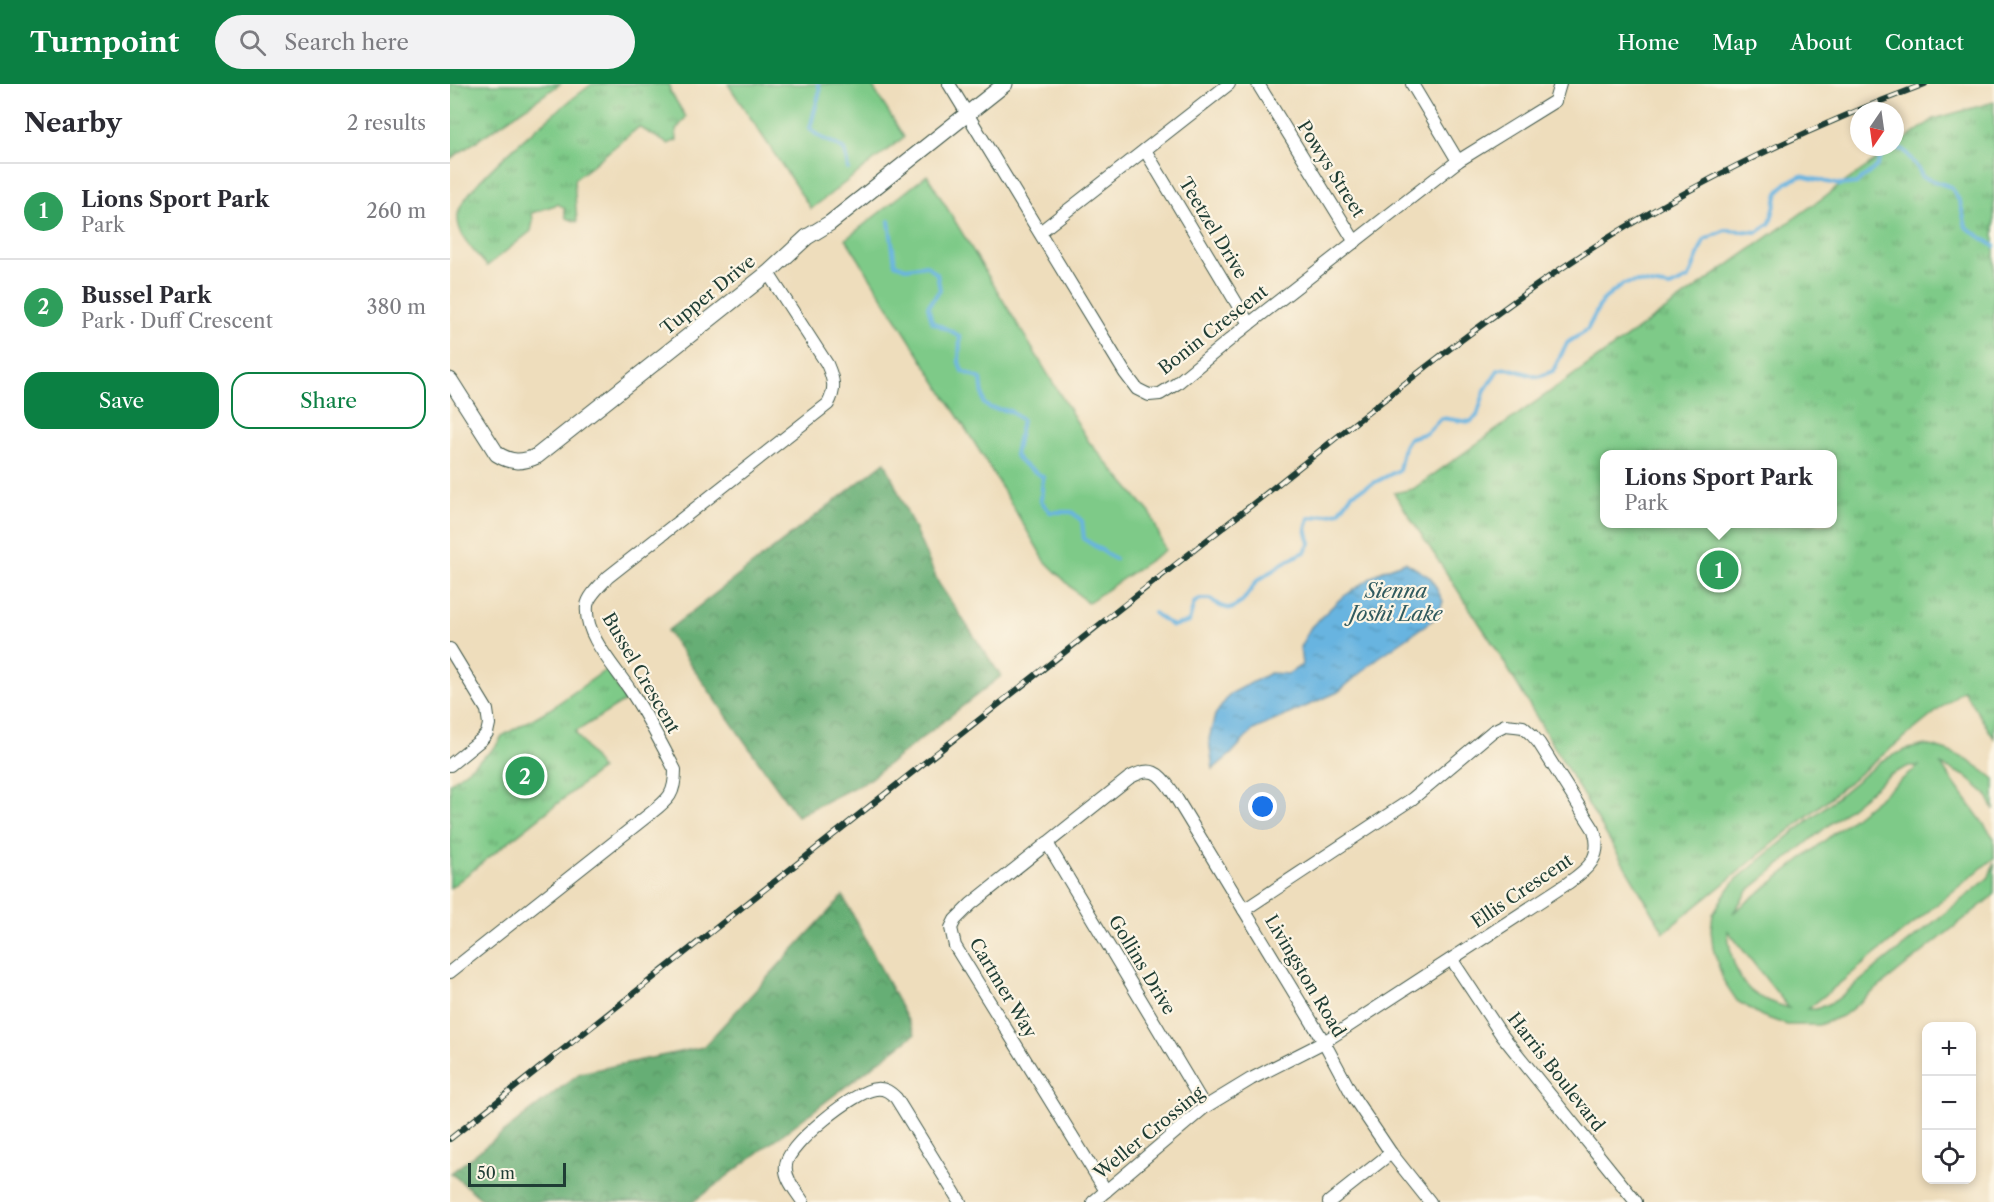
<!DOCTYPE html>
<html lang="en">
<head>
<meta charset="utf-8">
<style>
  :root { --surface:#fff; --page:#f2f2f3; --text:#2b2b33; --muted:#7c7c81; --line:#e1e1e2; --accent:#0b8043 }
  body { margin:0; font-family:"Libre Caslon Text",serif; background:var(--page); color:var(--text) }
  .controls { position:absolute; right:18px; bottom:18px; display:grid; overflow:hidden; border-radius:12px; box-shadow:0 3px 9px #0003 }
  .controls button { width:54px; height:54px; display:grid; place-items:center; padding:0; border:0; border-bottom:2px solid var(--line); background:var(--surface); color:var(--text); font:30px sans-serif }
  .compass { position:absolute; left:1400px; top:18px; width:54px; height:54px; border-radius:50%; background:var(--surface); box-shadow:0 3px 9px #0003; rotate:193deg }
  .scale { position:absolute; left:18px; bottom:15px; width:98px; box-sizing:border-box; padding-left:6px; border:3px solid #1f3d34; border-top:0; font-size:16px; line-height:21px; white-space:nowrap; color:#1f3d34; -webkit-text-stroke:4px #fcf5e5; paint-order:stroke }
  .you { position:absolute; left:813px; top:723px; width:21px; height:21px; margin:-15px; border:4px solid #fff; border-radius:50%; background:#1a73e8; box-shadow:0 0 0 9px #1a73e833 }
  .badge { display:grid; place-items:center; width:39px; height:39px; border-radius:50%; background:var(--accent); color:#fff; font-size:20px; font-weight:700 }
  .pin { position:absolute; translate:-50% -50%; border:3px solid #fff; box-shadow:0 2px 6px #0006 }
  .popup { position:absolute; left:1150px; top:366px; width:237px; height:78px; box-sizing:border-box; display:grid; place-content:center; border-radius:12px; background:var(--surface); filter:drop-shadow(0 2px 4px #0005); font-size:20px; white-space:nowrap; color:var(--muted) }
  .popup b { font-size:22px; color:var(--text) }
  .popup::after { content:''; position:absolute; left:50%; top:100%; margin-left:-12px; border:12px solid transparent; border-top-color:var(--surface) }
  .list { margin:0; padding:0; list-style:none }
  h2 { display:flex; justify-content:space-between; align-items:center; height:78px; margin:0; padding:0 24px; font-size:26px }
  h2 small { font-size:20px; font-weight:400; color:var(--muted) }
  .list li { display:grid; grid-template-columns:39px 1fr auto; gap:18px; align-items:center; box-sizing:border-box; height:96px; padding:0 24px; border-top:2px solid var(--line) }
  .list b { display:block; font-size:22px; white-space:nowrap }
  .list p { margin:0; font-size:20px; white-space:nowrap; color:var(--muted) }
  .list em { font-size:20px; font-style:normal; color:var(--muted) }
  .actions { display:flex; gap:12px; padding:18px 24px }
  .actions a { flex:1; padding:14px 0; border:2px solid var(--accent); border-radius:18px; text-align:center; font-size:21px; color:var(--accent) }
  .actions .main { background:var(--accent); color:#fff }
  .icon { flex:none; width:33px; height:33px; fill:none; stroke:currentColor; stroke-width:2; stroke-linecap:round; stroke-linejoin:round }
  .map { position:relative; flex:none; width:1544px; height:1118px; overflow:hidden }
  header { display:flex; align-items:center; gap:36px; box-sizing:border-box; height:84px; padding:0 30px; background:var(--accent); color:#fff }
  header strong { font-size:28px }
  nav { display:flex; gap:33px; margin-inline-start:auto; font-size:21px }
  .search { width:420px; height:54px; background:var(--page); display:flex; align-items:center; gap:15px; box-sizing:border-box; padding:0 21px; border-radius:33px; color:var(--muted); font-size:22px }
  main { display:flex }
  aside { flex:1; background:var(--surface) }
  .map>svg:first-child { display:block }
  .grass { fill:#7eca88; stroke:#4e845e; stroke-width:1.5; fill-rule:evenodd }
  .forest { fill:url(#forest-crowns); stroke:#427654; stroke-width:1.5 }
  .park { fill:url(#park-tufts); stroke:#4e845e; stroke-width:1.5; fill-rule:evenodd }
  .water { fill:url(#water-ripples); stroke:#43788a; stroke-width:1.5 }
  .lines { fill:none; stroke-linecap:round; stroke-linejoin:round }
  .stream { stroke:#67b4e0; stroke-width:4 }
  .minor-casing { stroke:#3e5548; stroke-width:14 }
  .tertiary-casing { stroke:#3e5548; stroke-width:17 }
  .minor { stroke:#fff; stroke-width:12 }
  .tertiary { stroke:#fff; stroke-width:15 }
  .rail-casing { stroke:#1f3d34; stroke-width:6 }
  .rail { stroke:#fcf5e5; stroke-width:4; stroke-dasharray:11; stroke-linecap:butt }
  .labels { text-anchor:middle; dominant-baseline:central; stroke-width:4.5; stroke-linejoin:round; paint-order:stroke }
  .street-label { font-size:18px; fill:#1f3d34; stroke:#fcf5e5 }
  .water-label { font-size:20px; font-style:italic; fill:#315b5f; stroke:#fcf5e5 }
</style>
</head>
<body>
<header>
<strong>Turnpoint</strong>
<div class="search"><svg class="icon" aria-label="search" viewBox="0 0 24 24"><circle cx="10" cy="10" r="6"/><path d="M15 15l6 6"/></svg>Search here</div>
<nav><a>Home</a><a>Map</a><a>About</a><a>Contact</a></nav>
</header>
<main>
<aside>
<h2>Nearby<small>2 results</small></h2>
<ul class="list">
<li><span class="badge" style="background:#2e9e5b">1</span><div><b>Lions Sport Park</b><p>Park</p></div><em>260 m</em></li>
<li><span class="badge" style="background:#2e9e5b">2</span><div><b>Bussel Park</b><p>Park · Duff Crescent</p></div><em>380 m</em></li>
</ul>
<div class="actions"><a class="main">Save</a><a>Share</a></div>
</aside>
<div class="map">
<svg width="1544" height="1118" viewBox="0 0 1544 1118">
  <defs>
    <pattern id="forest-crowns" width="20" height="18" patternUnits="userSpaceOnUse" patternTransform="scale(1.5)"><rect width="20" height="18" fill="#66ae74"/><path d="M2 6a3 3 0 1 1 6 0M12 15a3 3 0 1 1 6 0" fill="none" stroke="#538f60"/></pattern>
    <pattern id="park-tufts" width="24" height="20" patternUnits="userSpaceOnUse" patternTransform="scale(1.5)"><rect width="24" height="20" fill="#7eca88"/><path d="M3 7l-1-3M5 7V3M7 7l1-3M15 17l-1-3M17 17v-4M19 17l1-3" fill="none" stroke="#67a570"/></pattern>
    <pattern id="water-ripples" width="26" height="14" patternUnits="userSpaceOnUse" patternTransform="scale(1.5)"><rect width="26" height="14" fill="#67b4e0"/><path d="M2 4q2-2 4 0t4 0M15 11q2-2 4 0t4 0" fill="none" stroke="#5494b6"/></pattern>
  </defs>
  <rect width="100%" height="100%" fill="#fcf5e5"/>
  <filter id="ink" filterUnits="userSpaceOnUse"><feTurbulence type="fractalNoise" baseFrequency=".0167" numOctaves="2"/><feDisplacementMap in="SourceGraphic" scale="12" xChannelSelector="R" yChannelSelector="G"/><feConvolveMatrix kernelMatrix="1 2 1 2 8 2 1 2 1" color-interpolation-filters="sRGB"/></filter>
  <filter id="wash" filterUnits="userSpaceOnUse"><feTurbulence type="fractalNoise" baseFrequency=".008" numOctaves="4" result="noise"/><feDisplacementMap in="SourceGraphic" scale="24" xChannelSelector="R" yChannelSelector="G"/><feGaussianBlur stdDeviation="1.35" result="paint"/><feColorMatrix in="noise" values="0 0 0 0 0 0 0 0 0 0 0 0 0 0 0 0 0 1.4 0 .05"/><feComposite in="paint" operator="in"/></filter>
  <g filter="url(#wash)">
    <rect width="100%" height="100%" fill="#eeddbc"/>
    <!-- grass -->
    <g class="grass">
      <polygon points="278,0 421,0 454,53 361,125"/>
      <polygon points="477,91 639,358 701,430 715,466 637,519 595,477 534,374 396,155"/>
      <path d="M 1475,661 C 1504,667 1521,676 1544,695 L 1544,726 L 1536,710 L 1515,692 L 1491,681 L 1544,754 L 1544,774 L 1358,925 L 1366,925 L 1385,917 L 1530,801 L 1539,793 L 1544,778 L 1544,811 L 1394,931 L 1369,941 L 1337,941 L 1312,932 L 1287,917 L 1273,896 L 1263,864 L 1261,846 L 1263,830 L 1274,811 L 1287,795 L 1431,677 L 1455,666 ZM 1459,682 L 1469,682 L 1283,829 L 1298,807 L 1440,691 ZM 1278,847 L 1339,924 C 1326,920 1310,915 1300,906 C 1285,893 1279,866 1278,847 Z"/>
    </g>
    <!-- forest -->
    <g class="forest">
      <polygon points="435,378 489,500 551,592 418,696 347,732 217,547"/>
      <polygon points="393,812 465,950 243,1118 35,1118 1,1089 130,989 253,963"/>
    </g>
    <!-- park -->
    <g class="park">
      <polygon points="0,0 110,0 0,75"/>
      <path d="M 142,0 L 219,0 L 220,7 L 236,33 L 226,46 L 227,56 L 218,60 L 189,43 L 124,96 L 127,138 L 116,134 L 114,124 L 108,120 L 82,129 L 83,137 L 81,147 L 37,182 C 25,168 6,151 8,131 C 10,103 116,19 142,0 Z"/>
      <path d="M 1544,18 L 1544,654 L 1513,606 L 1214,848 L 1045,563 L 944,409 L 963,405 L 1484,35 ZM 1383,370 L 1383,440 L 1155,440 L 1155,370 Z"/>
      <polygon points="157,585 175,617 125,648 151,685 0,804 0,699 40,668 46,662 52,652 100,625"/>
    </g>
    <!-- water -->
    <polygon class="water" points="955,478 981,494 993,517 988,532 928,574 888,608 803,646 781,670 763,685 759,655 765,631 780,610 820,589 838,590 852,581 850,563 861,543 890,515 931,487"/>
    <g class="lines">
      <!-- stream -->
      <g class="stream">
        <path d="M 368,0 L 370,6 L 360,44 C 370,57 383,56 395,67 L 398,85"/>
        <polyline points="1444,63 1454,66 1470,87 1472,93 1501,103 1510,118 1516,143 1544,162"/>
        <path d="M 439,137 L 445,180 L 456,184 L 476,181 L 487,190 L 490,206 L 478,222 L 482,238 L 503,248 L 510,253 L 509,278 L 512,287 L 531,295 L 534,320 L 540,324 L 560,327 L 572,336 L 565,371 C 573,383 582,385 593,393 L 591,417 L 600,428 L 622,428 L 632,437 L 634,455 L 665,475"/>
        <polyline points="704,529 722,542 739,538 744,519 750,515 760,515 770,522 781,525 792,518 807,497 838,476 855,468 860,459 856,445 859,434 889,428 902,410 949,386 954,362 959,354 977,349 991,334 1020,338 1027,332 1035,306 1048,286 1057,284 1088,293 1103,287 1117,259 1137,246 1152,217 1173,200 1187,198 1220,203 1239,194 1254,156 1275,146 1308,148 1320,139 1328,109 1336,99 1351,92 1390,101 1407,99 1427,82 1434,67 1441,63"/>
      </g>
    </g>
  </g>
  <g filter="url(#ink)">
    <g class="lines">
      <!-- minor casing -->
      <g class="minor-casing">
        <g id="minor">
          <polyline points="499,0 675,289 687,305 699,311 710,310 726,300 799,240 1008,77 1105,17 1110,0"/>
          <polyline points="808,0 905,158"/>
          <polyline points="962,0 1008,77"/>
          <polyline points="695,66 799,240"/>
          <polyline points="590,148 779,0"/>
          <polyline points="0,565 37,626 39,640 37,649 32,655 0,681"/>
          <polyline points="597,759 755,1023"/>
          <polyline points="1002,876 1051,950 1186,1118"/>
          <path d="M 0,888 L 201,729 C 219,715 225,710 225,686 C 211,659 197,631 180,606 C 165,583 134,551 137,522 C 138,512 151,501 158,493 L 378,320 C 386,305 384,296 377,280 L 318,189"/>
          <path d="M 656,1107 L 505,862 L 501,844 L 505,836 L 521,820 L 679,694 C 701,681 709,688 722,707 L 874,958 L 904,1014 L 941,1069 L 980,1118"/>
          <path d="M 353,1118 C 346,1107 334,1094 336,1081 C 337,1061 406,1006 426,1005 C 435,1004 440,1008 446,1014 L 510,1118"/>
          <path d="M 643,1118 L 755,1023 L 801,995 L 874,958 L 1118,799 C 1138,785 1153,773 1144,746 L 1089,659 L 1082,651 L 1073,643 L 1065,642 L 1055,641 L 1043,647 L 962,715 L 794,826"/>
          <polyline points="879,1118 941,1069"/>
        </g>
      </g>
      <!-- tertiary casing -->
      <g class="tertiary-casing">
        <path id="tertiary" d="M 0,296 L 47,370 C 61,379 72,379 87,372 L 318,189 L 357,153 L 380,139 L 555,0"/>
      </g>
      <!-- minor -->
      <use href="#minor" class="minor"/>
      <!-- tertiary -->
      <use href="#tertiary" class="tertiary"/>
      <!-- rail casing -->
      <g class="rail-casing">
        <path id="rail" d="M 0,1055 C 251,857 501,656 753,459 C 883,359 1008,250 1147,161 C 1250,95 1360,43 1475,0"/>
      </g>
      <!-- rail -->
      <use href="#rail" class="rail"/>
    </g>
  </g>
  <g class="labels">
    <!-- street labels -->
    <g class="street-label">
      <text transform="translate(881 85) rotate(58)">Powys Street</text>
      <text transform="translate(763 144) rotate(59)">Teetzel Drive</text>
      <text transform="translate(258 211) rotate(-39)">Tupper Drive</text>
      <text transform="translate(763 246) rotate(-38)">Bonin Crescent</text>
      <text transform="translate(191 589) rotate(60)">Bussel Crescent</text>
      <text transform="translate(1072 807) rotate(-34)">Ellis Crescent</text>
      <text transform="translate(692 881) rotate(59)">Gollins Drive</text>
      <text transform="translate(855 892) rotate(59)">Livingston Road</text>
      <text transform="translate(553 904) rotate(59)">Cartmer Way</text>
      <text transform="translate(1106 988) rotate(52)">Harris Boulevard</text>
      <text transform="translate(699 1049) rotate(-39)">Weller Crossing</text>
    </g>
    <!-- water labels -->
    <g class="water-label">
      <text x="946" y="507">Sienna<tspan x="946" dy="23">Joshi Lake</tspan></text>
    </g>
  </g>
</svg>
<div class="controls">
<button>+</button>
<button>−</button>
<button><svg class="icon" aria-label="locate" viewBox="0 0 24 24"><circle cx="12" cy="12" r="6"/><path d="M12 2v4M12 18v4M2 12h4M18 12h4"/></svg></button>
</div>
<svg class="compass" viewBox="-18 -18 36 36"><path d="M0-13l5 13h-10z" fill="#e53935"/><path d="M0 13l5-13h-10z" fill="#7c7c81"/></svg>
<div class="scale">50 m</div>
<div class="you"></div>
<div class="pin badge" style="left:1269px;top:486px;background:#2e9e5b">1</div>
<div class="popup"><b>Lions Sport Park</b>Park</div>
<div class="pin badge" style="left:75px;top:692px;background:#2e9e5b">2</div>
</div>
</main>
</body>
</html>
